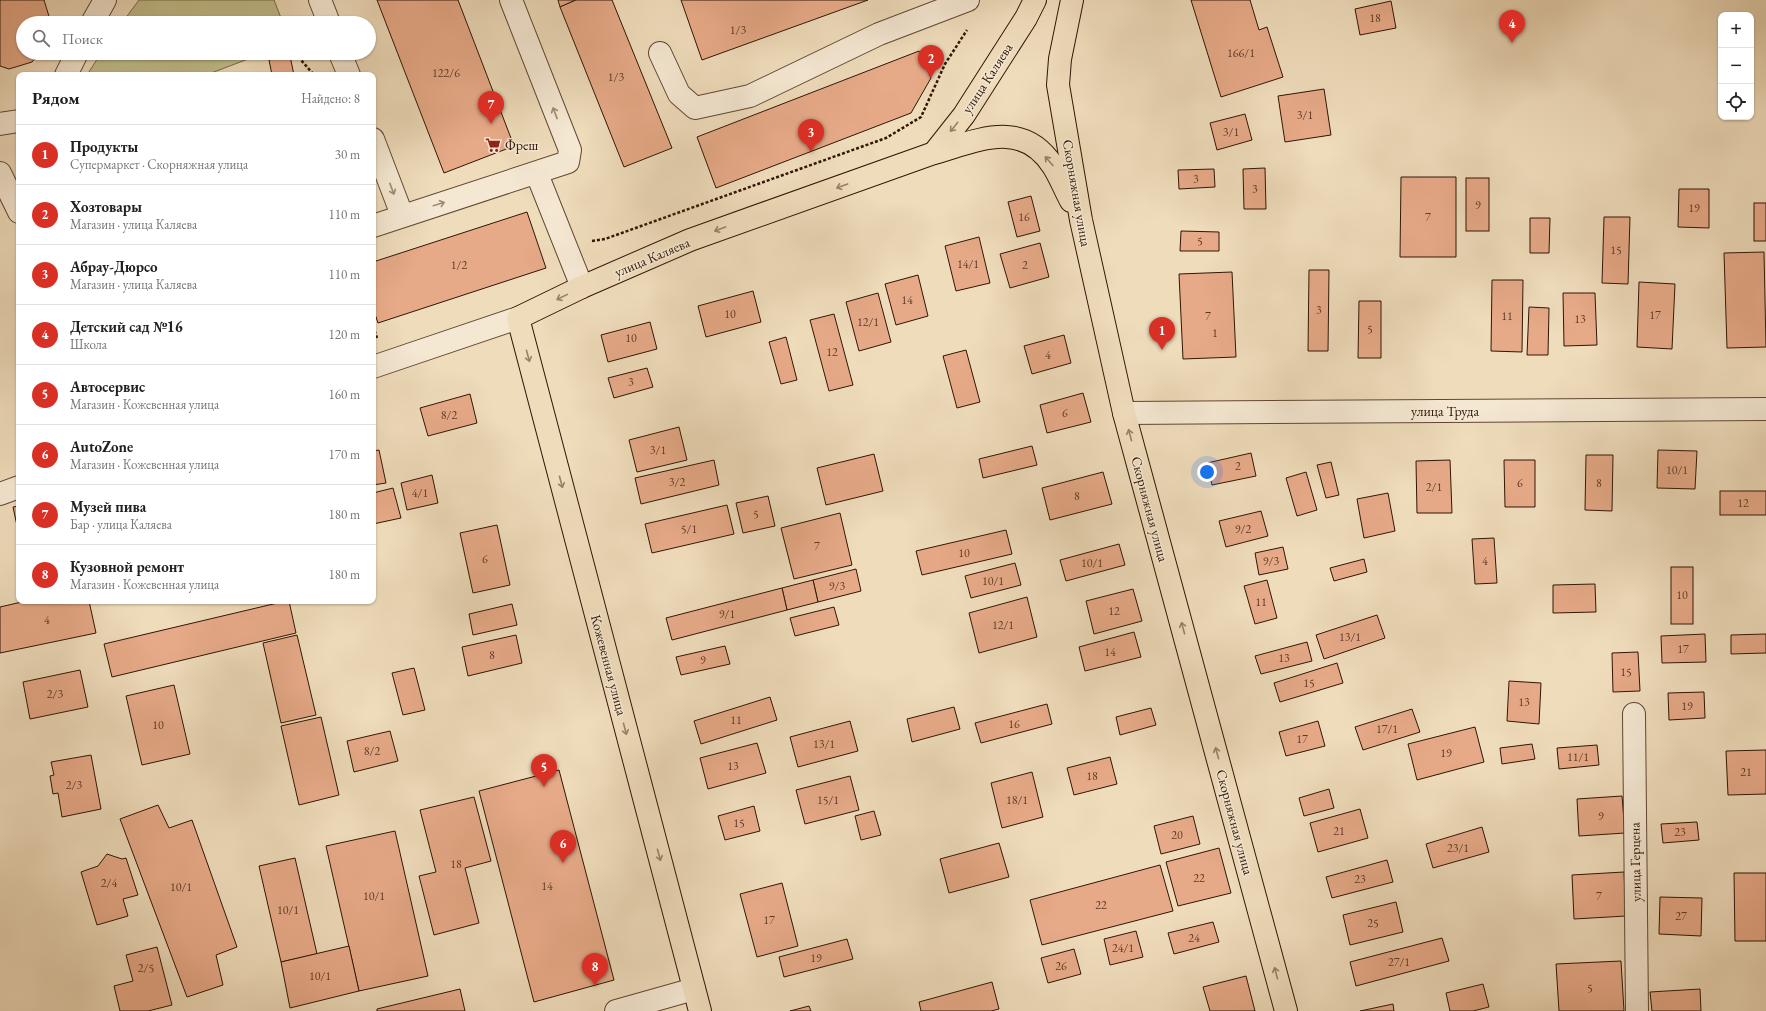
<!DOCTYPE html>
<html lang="ru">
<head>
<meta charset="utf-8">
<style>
  :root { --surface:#fff; --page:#f6f6f6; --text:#202124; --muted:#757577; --line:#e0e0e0; --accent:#d93025 }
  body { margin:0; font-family:"EB Garamond",serif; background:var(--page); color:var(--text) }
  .controls { position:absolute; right:12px; top:12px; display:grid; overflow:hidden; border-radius:8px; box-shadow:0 1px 3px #0004 }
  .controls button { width:36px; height:36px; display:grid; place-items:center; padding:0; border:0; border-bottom:1px solid var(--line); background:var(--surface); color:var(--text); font:20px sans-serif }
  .you { position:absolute; left:1207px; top:472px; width:14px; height:14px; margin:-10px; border:3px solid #fff; border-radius:50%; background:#1a73e8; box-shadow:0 0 0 6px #1a73e833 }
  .badge { display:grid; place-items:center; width:26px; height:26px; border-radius:50%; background:var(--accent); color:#fff; font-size:13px; font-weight:700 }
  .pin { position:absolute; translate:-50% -33px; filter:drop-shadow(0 1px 2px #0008) }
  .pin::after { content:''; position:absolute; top:21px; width:14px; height:12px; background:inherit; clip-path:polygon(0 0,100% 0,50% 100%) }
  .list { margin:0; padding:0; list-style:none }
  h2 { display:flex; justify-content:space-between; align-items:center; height:52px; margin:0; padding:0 16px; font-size:17px }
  h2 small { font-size:13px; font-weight:400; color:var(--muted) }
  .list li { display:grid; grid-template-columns:26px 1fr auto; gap:12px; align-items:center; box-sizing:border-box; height:60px; padding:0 16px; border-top:1px solid var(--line) }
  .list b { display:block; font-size:15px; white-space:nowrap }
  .list p { margin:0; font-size:13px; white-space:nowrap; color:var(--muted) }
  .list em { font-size:13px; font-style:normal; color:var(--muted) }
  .icon { flex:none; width:22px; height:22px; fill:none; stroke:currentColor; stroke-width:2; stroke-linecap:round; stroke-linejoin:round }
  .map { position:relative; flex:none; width:1766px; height:1011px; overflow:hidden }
  .search { position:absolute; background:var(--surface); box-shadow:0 1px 3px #0004; left:16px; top:16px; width:360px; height:44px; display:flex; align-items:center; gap:10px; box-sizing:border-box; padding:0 14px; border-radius:22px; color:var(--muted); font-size:15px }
  .panel { position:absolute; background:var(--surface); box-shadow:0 1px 3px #0004; left:16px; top:72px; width:360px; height:532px; border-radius:8px }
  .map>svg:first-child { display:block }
  .green { fill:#c1be8b; stroke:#786a48 }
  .building { fill:#e7aa88; stroke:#301505 }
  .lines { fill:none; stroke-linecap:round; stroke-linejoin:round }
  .minor-casing { stroke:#604732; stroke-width:24 }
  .major-casing { stroke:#301505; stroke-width:24 }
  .path { stroke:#301505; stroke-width:2.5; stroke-dasharray:3 2; stroke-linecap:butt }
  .minor { stroke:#f5e8d3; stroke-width:22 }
  .major { stroke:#efdcbb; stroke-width:22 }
  .oneway { stroke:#9c8976 }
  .oneway2 { stroke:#998269 }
  .labels { text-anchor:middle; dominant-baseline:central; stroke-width:3; stroke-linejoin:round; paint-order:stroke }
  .number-label { font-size:12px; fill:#5e3a26 }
  .street-label { font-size:14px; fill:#301505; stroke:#f5e8d3 }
  .poi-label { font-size:14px; fill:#301505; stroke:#f5e8d3; text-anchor:start }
</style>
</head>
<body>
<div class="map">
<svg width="1766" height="1011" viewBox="0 0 1766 1011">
  <rect width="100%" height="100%" fill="#efdcbb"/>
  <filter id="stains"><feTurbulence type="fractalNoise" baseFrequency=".005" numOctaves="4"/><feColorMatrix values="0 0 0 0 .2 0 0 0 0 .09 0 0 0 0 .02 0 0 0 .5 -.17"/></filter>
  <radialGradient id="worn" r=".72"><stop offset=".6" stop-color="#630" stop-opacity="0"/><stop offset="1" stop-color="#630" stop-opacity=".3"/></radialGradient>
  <!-- green -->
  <g class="green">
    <polygon points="139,0 274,0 283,23 122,23"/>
    <polygon points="101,53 264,53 206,75 87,75"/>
  </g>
  <!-- building -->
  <g class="building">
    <polygon points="0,0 44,0 51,23 23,23 23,53 40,53 32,62 9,69 0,66"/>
    <polygon points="377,0 458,0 514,146 444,173"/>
    <polygon points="558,0 576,0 560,7"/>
    <polygon points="576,0 612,0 672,148 624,167 560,7"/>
    <polygon points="681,0 868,0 702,60"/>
    <polygon points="1191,0 1250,0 1259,30 1267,27 1283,77 1221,97"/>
    <polygon points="1391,1 1396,28 1360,35 1355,9"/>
    <polygon points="919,51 931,78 911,113 716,188 697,137"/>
    <polygon points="290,56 294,75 272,75 269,60"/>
    <polygon points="1324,89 1331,135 1285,142 1278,96"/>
    <polygon points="1245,114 1252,140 1217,150 1210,123"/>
    <polygon points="1265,168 1266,209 1244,209 1243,169"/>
    <polygon points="1214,169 1215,187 1179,189 1178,170"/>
    <polygon points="1401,177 1456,177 1456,257 1400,257"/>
    <rect x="1466" y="178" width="23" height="53"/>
    <polygon points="1679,189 1709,189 1709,228 1678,227"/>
    <polygon points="1031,196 1040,231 1017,237 1008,202"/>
    <rect x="1754" y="203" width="12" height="38"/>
    <polygon points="527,212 546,268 378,323 373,308 373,262"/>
    <polygon points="1604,217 1630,217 1628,284 1602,283"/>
    <polygon points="1530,218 1550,218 1549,253 1530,253"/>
    <polygon points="1181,231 1219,232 1219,251 1180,251"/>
    <polygon points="979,237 990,283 956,291 945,246"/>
    <polygon points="1040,243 1049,277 1010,288 1000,254"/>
    <polygon points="1764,252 1766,347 1727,348 1724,253"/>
    <polygon points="1309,270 1329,270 1328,351 1308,351"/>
    <polygon points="1232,272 1236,357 1183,359 1179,274"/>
    <polygon points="918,275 928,316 896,325 885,284"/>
    <polygon points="1492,280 1523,280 1522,352 1491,351"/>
    <polygon points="1639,282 1675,284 1672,349 1637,347"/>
    <polygon points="753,291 761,322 706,337 698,306"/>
    <polygon points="878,293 891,342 859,351 846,302"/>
    <polygon points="1563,293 1595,293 1597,345 1564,346"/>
    <polygon points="1359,301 1381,301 1381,358 1358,358"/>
    <polygon points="1529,307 1549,308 1548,355 1527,355"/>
    <polygon points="834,314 853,385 829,391 810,320"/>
    <polygon points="650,322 657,349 608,362 601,335"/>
    <polygon points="1064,335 1071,363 1032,374 1024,346"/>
    <polygon points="786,337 797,380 781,384 769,342"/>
    <polygon points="966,350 980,402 957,408 943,356"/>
    <polygon points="647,368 653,387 614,398 608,378"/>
    <polygon points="1083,393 1091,422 1047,433 1040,405"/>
    <polygon points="470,394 477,423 428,436 420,408"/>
    <polygon points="679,427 687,460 637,472 629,440"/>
    <polygon points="1032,446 1037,465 983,478 979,459"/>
    <polygon points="379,450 386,483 373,485 373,451"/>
    <polygon points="1658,450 1697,451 1695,489 1657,488"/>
    <polygon points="1251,453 1256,476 1212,485 1207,463"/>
    <polygon points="874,454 883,491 826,505 817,468"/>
    <polygon points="1586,455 1613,455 1612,511 1585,510"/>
    <polygon points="714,460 719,485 641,504 635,478"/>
    <polygon points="1450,460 1452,513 1417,513 1416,461"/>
    <polygon points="1504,460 1535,460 1535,507 1505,507"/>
    <polygon points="1331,462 1339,495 1326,498 1317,465"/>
    <polygon points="1103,472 1112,504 1050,520 1042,488"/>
    <polygon points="1306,472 1317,510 1297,516 1286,478"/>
    <polygon points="432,475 438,503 407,510 401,483"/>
    <polygon points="393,488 401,518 373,524 373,493"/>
    <rect x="1720" y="491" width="46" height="24"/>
    <polygon points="1388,493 1395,531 1364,538 1357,499"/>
    <polygon points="768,496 775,526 743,533 736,503"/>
    <polygon points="727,505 734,534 652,553 645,524"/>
    <polygon points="19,506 19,535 13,507"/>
    <polygon points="1261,511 1268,536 1226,547 1219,521"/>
    <polygon points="840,513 852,565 794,579 781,528"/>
    <polygon points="497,525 510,585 473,593 460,533"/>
    <polygon points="1006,530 1012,554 922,575 916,551"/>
    <polygon points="1494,538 1497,583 1475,584 1472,539"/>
    <polygon points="1119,544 1125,565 1066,581 1060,560"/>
    <polygon points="1283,547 1288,569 1259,575 1255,553"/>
    <polygon points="1364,559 1367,572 1334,581 1330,568"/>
    <polygon points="1015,563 1021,585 971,598 965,576"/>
    <rect x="1671" y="567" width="22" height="57"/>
    <polygon points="856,569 861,591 818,602 813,580"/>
    <polygon points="813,580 818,602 787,610 782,588"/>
    <polygon points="1267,580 1277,618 1255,624 1244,586"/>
    <polygon points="1595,584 1596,612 1553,613 1553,585"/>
    <polygon points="782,588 787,610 672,640 666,618"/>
    <polygon points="1133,589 1142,621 1094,634 1086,601"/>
    <polygon points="1027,597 1037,637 979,653 969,613"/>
    <polygon points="26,601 89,601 96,633 0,653 0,607"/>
    <polygon points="286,601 289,601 296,633 112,677 104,644"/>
    <polygon points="512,604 517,625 473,635 469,614"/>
    <polygon points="834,607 839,625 795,636 790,618"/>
    <polygon points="1377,615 1385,638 1324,659 1316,635"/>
    <polygon points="1134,632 1141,657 1085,671 1079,647"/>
    <polygon points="1705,634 1706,662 1662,663 1661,636"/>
    <polygon points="1766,634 1766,653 1731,654 1731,635"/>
    <polygon points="297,635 316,715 281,723 263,643"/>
    <polygon points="516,635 522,663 468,676 462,647"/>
    <polygon points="1307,642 1312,661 1261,674 1255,656"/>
    <polygon points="725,646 730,664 681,675 676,657"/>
    <polygon points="1638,652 1640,691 1613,692 1612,653"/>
    <polygon points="1337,663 1343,683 1280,702 1274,683"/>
    <polygon points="414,668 425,710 403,715 392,673"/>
    <polygon points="80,670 88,707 30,719 23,682"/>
    <polygon points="1509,681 1541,683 1539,724 1507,721"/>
    <polygon points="174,685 190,754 142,765 126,696"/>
    <polygon points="1704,692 1705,718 1669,720 1668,693"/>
    <polygon points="770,697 777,720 701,744 694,721"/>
    <polygon points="1047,704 1052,724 981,743 975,723"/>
    <polygon points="954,707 960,729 912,742 907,719"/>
    <polygon points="1151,708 1156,725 1120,735 1116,717"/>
    <polygon points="1412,709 1420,732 1363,750 1355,727"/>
    <polygon points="321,717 339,795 299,805 281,726"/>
    <polygon points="850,721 858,751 798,767 790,737"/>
    <polygon points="1318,721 1325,746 1286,756 1279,732"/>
    <polygon points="1475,727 1484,762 1417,780 1408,744"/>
    <polygon points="390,731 398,761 354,772 347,741"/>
    <polygon points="757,743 766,773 708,789 700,758"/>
    <polygon points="1532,744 1535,759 1502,764 1500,748"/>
    <polygon points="1597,745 1599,765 1559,769 1557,748"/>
    <polygon points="1766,750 1766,794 1728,795 1726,751"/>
    <polygon points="91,755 101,809 62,817 58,793 53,794 50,776 54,775 51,762"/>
    <polygon points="1110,757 1117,784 1074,795 1067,768"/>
    <polygon points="559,770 614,980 534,1002 479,791"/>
    <polygon points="1032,772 1043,817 1002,828 991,783"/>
    <polygon points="850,776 859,810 805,824 796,790"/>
    <polygon points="1329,789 1334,808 1304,816 1299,798"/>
    <polygon points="1622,796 1625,833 1579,836 1577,799"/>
    <polygon points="474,797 491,861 465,868 479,923 434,935 419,876 436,872 420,810"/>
    <polygon points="158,805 169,828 192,820 237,947 216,955 223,985 187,997 120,819"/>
    <polygon points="754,806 760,831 725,840 718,816"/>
    <polygon points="1360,809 1368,838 1318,852 1310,823"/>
    <polygon points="874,811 881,835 861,840 855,816"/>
    <polygon points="1193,816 1200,844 1161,854 1154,826"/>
    <polygon points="1697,822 1699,840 1663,843 1661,824"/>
    <polygon points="1482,827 1489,852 1433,868 1426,844"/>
    <polygon points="395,831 428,976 359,991 326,846"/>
    <polygon points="999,843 1009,877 949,893 940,859"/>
    <polygon points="1219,848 1231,893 1178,906 1166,862"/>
    <polygon points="107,854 122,859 126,858 138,895 123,899 128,916 97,925 81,872 98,866"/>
    <polygon points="295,858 317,954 281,962 259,866"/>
    <polygon points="1387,860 1393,882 1332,898 1326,877"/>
    <polygon points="1160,865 1173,911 1042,945 1030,900"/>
    <polygon points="1624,872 1626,916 1574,919 1572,875"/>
    <polygon points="1734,873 1766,873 1766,941 1735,941"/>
    <polygon points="782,883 798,946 757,957 740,894"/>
    <polygon points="1660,897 1702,898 1701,936 1659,934"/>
    <polygon points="1396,902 1403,932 1350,945 1343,915"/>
    <polygon points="1213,922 1219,942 1174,954 1168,933"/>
    <polygon points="1136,931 1143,957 1110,965 1104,939"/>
    <polygon points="1442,938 1449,961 1356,986 1350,962"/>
    <polygon points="847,939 853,959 784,977 779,957"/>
    <polygon points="349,946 359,991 290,1008 281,962"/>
    <polygon points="157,947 172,1005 148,1011 120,1011 114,986 133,981 126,955"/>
    <polygon points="1074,949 1081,974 1048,983 1041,958"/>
    <polygon points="1621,961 1624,1011 1559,1011 1556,964"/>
    <polygon points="1246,976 1255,1011 1210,1011 1203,987"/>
    <polygon points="992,982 999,1009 991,1011 921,1011 919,1002"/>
    <polygon points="1483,984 1489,1007 1473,1011 1450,1011 1446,993"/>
    <polygon points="460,989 465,1011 377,1011 377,1009"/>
    <polygon points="1700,989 1701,1011 1652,1011 1650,992"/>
    <polygon points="1393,1004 1394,1011 1360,1011"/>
    <polygon points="809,1006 811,1011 790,1011"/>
  </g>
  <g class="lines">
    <!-- minor casing -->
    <g class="minor-casing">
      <g id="minor">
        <polyline points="320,0 329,23"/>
        <polyline points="92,23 105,0"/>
        <polyline points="340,53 349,75"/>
        <polyline points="660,53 679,94 695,108 750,96 879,34 968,0"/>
        <polyline points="66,75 77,53"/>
        <polyline points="0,124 19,121"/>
        <polyline points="373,139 402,215"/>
        <polyline points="0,173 19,212"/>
        <polyline points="537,174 582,287"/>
        <polyline points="373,226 568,162 570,150 511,0"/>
        <polyline points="373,367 518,318"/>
        <polyline points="1124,413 1766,409"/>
        <polyline points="0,494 19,487"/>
        <polyline points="1634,714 1637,1011"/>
        <polyline points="616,1011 694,989"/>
      </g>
    </g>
    <!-- major casing -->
    <g class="major-casing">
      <g id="major">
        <polyline points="1072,0 1060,59 1058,85 1081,220 1124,413 1286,1011"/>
        <path d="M 934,153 C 977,141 1022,118 1053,166 C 1060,177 1065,190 1071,201"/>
        <polyline points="700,1011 518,318 582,287 690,240 934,153 964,115 1026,18 1035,0"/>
      </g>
    </g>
    <!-- path -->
    <g class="path">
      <polyline points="295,53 314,75"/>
      <polyline points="592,241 605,239 886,138 921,117 945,64 967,30"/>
      <polyline points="373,326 377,338"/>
    </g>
    <!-- minor -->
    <use href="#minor" class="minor"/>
    <!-- major -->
    <use href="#major" class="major"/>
  </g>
  <!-- one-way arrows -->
  <defs><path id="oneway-shaft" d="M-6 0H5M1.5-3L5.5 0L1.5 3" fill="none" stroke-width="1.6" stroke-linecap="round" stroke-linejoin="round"/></defs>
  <g class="oneway">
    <use href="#oneway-shaft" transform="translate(555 113) rotate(-111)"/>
    <use href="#oneway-shaft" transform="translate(392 189) rotate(69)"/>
    <use href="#oneway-shaft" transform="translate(439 204) rotate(-17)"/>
  </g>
  <g class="oneway2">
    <use href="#oneway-shaft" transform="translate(954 127) rotate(129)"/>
    <use href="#oneway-shaft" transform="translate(1049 161) rotate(-131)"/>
    <use href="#oneway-shaft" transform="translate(842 186) rotate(160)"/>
    <use href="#oneway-shaft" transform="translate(720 229) rotate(160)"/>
    <use href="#oneway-shaft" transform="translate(562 297) rotate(154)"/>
    <use href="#oneway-shaft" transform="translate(528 356) rotate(75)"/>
    <use href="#oneway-shaft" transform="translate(1130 435) rotate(-105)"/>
    <use href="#oneway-shaft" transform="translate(561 482) rotate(75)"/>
    <use href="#oneway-shaft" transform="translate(1183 628) rotate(-105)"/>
    <use href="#oneway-shaft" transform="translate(625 729) rotate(75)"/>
    <use href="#oneway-shaft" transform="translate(1217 753) rotate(-105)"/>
    <use href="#oneway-shaft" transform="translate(659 855) rotate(75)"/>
    <use href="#oneway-shaft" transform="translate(1276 973) rotate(-105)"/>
  </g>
  <!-- icons -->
  <defs>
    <g id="supermarket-bare" transform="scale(1.2)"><path d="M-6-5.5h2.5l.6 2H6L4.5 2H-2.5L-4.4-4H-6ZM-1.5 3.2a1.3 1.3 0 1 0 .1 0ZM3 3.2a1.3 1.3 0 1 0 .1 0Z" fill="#8f2418" stroke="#f5e8d3" stroke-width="2.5" paint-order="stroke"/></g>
  </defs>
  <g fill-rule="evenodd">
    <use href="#supermarket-bare" x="493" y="145"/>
  </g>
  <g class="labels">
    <!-- number labels -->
    <g class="number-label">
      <text x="1375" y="18">18</text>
      <text x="738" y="30">1/3</text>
      <text x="1241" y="53">166/1</text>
      <text x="446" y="73">122/6</text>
      <text x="616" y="77">1/3</text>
      <text x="1305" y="115">3/1</text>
      <text x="1231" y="132">3/1</text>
      <text x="1196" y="179">3</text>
      <text x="1255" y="189">3</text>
      <text x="1478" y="205">9</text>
      <text x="1694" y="208">19</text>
      <text x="1024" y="217">16</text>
      <text x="1428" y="217">7</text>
      <text x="1200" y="241">5</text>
      <text x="1616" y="250">15</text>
      <text x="968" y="264">14/1</text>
      <text x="459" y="265">1/2</text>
      <text x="1025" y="265">2</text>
      <text x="907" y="300">14</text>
      <text x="1319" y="310">3</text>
      <text x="730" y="314">10</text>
      <text x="1655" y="315">17</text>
      <text x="1208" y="316">7</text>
      <text x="1507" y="316">11</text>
      <text x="1580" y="319">13</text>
      <text x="868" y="322">12/1</text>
      <text x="1370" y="329">5</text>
      <text x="1215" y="333">1</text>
      <text x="631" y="338">10</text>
      <text x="832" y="352">12</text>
      <text x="1048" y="355">4</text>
      <text x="631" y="382">3</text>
      <text x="1065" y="413">6</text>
      <text x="449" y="415">8/2</text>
      <text x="658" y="450">3/1</text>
      <text x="1238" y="466">2</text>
      <text x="1677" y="470">10/1</text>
      <text x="677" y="482">3/2</text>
      <text x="1520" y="483">6</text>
      <text x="1599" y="483">8</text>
      <text x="1434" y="487">2/1</text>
      <text x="420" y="493">4/1</text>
      <text x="1077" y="496">8</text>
      <text x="1743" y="503">12</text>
      <text x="756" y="514">5</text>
      <text x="689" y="529">5/1</text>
      <text x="1243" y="529">9/2</text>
      <text x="817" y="546">7</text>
      <text x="964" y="553">10</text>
      <text x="485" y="559">6</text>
      <text x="1271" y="561">9/3</text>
      <text x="1485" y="561">4</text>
      <text x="1092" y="563">10/1</text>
      <text x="993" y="581">10/1</text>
      <text x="837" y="586">9/3</text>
      <text x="1682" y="595">10</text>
      <text x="1261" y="602">11</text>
      <text x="1114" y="611">12</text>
      <text x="727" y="614">9/1</text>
      <text x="47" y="620">4</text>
      <text x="1003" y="625">12/1</text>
      <text x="1350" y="637">13/1</text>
      <text x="1683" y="649">17</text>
      <text x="1110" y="652">14</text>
      <text x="492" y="655">8</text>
      <text x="1284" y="658">13</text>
      <text x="703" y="660">9</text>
      <text x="1626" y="672">15</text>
      <text x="1309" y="683">15</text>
      <text x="55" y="694">2/3</text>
      <text x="1524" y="702">13</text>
      <text x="1687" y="706">19</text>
      <text x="736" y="720">11</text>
      <text x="1014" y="724">16</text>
      <text x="158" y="725">10</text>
      <text x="1387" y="729">17/1</text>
      <text x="1302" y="739">17</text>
      <text x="824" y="744">13/1</text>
      <text x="372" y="751">8/2</text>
      <text x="1446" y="753">19</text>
      <text x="1578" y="757">11/1</text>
      <text x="733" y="766">13</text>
      <text x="1746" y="772">21</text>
      <text x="1092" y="776">18</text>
      <text x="74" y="785">2/3</text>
      <text x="828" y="800">15/1</text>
      <text x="1017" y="800">18/1</text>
      <text x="1601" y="816">9</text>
      <text x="739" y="823">15</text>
      <text x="1339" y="831">21</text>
      <text x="1680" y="832">23</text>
      <text x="1177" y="835">20</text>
      <text x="1458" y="848">23/1</text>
      <text x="456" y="864">18</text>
      <text x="1199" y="878">22</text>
      <text x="1360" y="879">23</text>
      <text x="109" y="883">2/4</text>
      <text x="547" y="886">14</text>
      <text x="181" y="887">10/1</text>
      <text x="374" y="896">10/1</text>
      <text x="1599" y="896">7</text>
      <text x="1101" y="905">22</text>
      <text x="288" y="910">10/1</text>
      <text x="1681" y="916">27</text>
      <text x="769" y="920">17</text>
      <text x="1373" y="923">25</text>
      <text x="1194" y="938">24</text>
      <text x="1123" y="948">24/1</text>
      <text x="816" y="958">19</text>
      <text x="1399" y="962">27/1</text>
      <text x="1061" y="966">26</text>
      <text x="146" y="968">2/5</text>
      <text x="320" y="976">10/1</text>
      <text x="1590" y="988">5</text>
    </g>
    <!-- street labels -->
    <g class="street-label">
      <text transform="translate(987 78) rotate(-57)">улица Каляева</text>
      <text transform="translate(1077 193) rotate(80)">Скорняжная улица</text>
      <text transform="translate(652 257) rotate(-23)">улица Каляева</text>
      <text x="1445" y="411">улица Труда</text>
      <text transform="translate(1150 509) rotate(75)">Скорняжная улица</text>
      <text transform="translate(609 665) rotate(75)">Кожевенная улица</text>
      <text transform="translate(1235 822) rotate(75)">Скорняжная улица</text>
      <text transform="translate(1635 862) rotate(-91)">улица Герцена</text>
    </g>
    <!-- poi labels -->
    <g class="poi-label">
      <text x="505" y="145">Фреш</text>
    </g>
  </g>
  <rect width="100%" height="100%" filter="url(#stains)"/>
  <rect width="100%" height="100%" fill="url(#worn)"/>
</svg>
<div class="controls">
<button>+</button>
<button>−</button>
<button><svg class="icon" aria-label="locate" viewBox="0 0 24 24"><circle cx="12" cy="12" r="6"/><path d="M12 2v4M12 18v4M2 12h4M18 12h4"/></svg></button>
</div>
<div class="you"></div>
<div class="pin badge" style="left:1162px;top:350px">1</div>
<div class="pin badge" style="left:931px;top:78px">2</div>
<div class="pin badge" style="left:811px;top:152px">3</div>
<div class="pin badge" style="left:1512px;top:43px">4</div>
<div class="pin badge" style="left:544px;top:787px">5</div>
<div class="pin badge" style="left:563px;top:863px">6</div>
<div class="pin badge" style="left:491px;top:124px">7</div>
<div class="pin badge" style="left:595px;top:986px">8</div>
<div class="search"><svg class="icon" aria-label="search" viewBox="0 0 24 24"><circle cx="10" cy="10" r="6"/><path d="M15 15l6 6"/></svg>Поиск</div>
<section class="panel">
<h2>Рядом<small>Найдено: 8</small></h2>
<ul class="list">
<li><span class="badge">1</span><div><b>Продукты</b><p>Супермаркет · Скорняжная улица</p></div><em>30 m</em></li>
<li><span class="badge">2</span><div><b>Хозтовары</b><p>Магазин · улица Каляева</p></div><em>110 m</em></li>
<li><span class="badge">3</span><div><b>Абрау-Дюрсо</b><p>Магазин · улица Каляева</p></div><em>110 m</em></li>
<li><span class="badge">4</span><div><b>Детский сад №16</b><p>Школа</p></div><em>120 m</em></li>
<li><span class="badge">5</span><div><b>Автосервис</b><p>Магазин · Кожевенная улица</p></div><em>160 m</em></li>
<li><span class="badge">6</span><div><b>AutoZone</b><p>Магазин · Кожевенная улица</p></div><em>170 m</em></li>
<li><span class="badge">7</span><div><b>Музей пива</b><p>Бар · улица Каляева</p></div><em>180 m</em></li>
<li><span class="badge">8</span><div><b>Кузовной ремонт</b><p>Магазин · Кожевенная улица</p></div><em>180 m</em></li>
</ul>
</section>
</div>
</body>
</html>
